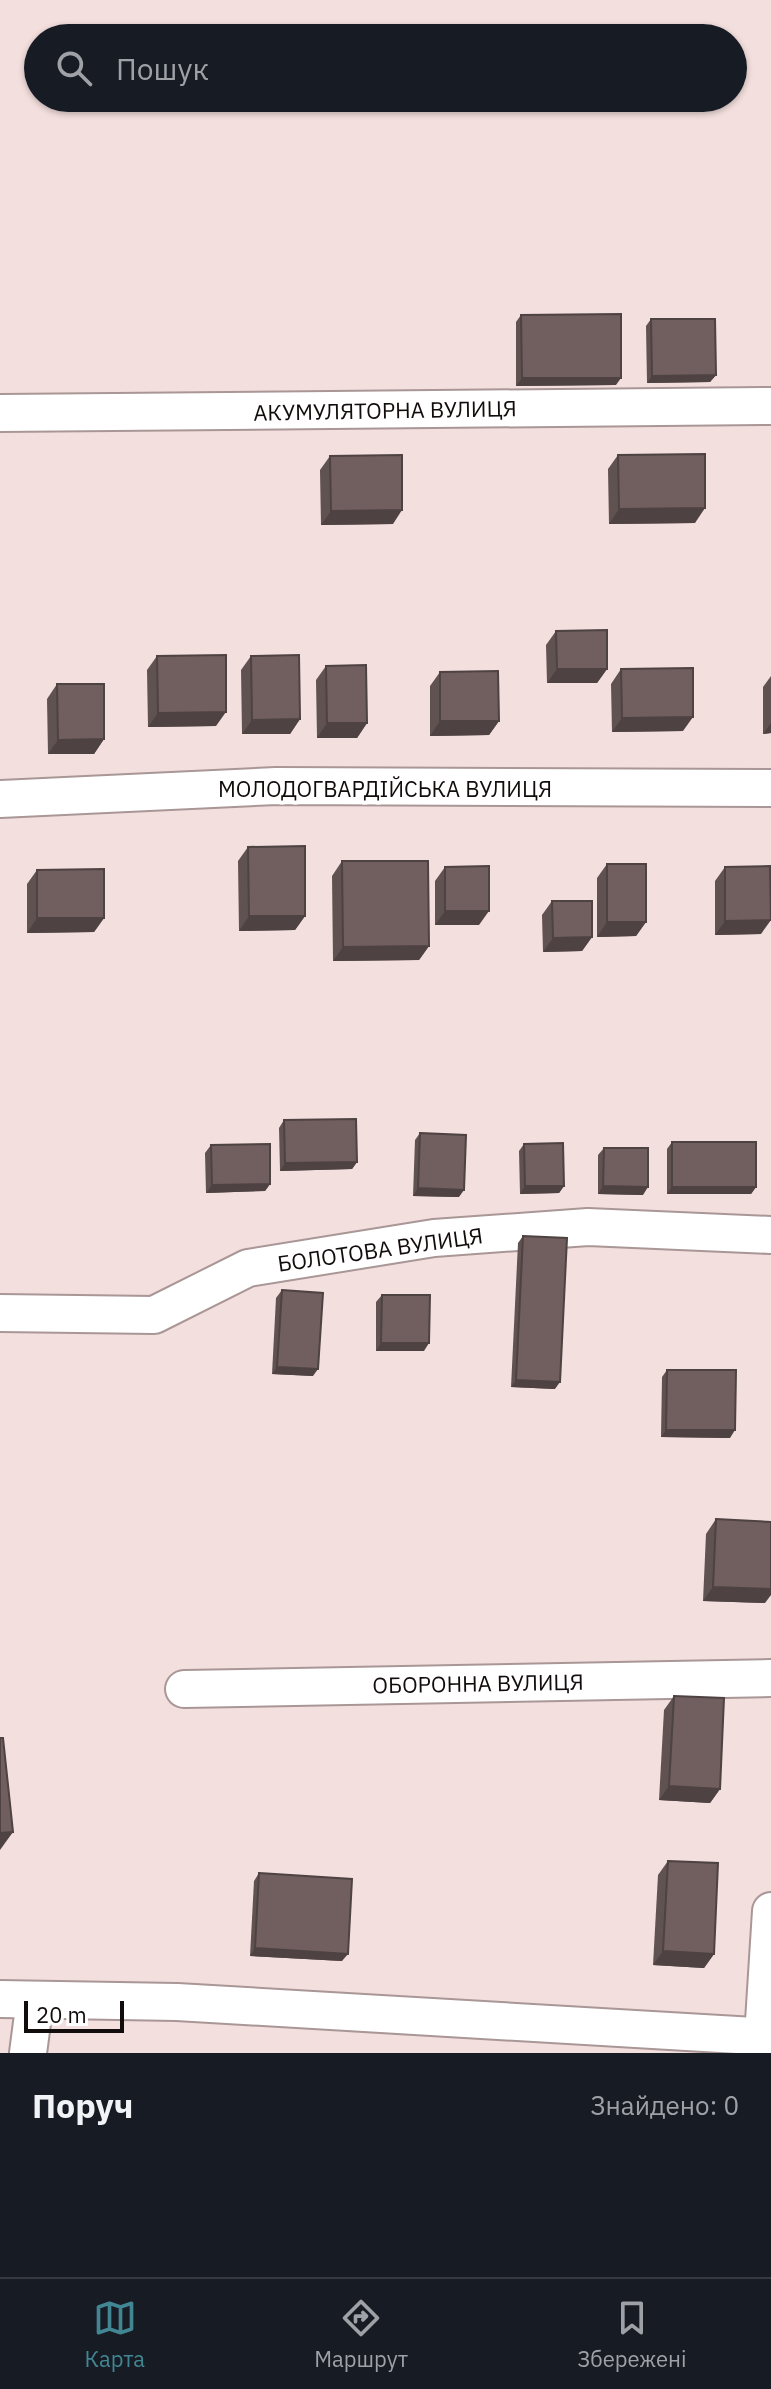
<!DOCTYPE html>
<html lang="uk">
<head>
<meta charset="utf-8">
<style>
  :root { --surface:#171b24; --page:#242831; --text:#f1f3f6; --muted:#9ea1a6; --line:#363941; --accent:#418692 }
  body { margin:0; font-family:"IBM Plex Sans",sans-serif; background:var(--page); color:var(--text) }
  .scale { position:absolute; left:24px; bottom:20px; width:100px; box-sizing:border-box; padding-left:8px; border:4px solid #130c0c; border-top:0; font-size:22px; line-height:28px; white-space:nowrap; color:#130c0c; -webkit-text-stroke:6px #fff; paint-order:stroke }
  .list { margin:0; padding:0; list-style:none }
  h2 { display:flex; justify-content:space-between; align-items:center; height:104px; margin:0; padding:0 32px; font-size:34px }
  h2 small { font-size:26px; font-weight:400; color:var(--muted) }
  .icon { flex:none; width:44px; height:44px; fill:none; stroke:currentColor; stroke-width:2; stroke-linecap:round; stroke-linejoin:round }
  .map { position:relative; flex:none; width:771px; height:2053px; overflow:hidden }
  .search { position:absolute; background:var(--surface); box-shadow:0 2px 6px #0004; left:24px; right:24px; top:24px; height:88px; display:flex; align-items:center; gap:20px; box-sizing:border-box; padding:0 28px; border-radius:44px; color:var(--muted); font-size:30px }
  .sheet { height:224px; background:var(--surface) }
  nav { display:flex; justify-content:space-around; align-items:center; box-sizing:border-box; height:112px; border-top:2px solid var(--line); background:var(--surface); font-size:22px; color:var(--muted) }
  nav a { display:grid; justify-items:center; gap:4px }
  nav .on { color:var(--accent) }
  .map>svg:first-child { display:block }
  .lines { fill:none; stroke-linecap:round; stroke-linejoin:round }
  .minor-casing { stroke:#a99696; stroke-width:40 }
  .minor { stroke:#fff; stroke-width:36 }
  .wall { fill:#605251 }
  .shaded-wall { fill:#4e4242 }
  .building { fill:#705f5e; stroke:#4e4242; stroke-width:2 }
  .labels { text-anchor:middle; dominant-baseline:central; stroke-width:8; stroke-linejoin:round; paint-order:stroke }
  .street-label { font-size:22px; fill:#130c0c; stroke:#fff }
</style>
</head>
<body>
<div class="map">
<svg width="771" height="2053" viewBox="0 0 771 2053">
  <rect width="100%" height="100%" fill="#f3dfde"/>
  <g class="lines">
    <!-- minor casing -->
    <g class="minor-casing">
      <g id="minor">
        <polyline points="0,413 771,406"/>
        <polyline points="0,799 276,786 771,788"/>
        <polyline points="0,1313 154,1315 248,1268 434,1238 588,1227 771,1235"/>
        <polyline points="184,1689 771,1678"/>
        <polyline points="0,1999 177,2002 771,2037"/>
        <polyline points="28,2053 35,2000"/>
        <polyline points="762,2053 771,1911"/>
      </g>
    </g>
    <!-- minor -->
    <use href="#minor" class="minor"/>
  </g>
  <!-- wall -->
  <g class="wall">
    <polygon points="521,315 616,385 516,386 516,322"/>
    <polygon points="651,319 716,375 710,382 647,383 646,326"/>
    <polygon points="618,455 695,523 609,524 608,469"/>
    <polygon points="330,456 393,524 321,525 320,470"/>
    <polygon points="556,631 607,669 597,683 547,683 546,645"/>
    <polygon points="157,656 216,726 148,727 147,670"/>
    <polygon points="251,656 300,719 290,734 242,734 241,670"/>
    <polygon points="326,666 367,723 357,738 317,738 316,680"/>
    <polygon points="621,669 683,731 612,732 611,684"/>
    <polygon points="440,672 499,721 489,735 430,736 430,686"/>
    <polygon points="771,676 771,733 763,734 763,687"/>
    <polygon points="57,684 104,739 94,754 48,754 47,699"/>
    <polygon points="248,847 305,916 295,930 239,931 238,861"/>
    <polygon points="342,861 429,946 419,960 333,961 332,876"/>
    <polygon points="607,864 646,922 636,936 597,937 597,878"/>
    <polygon points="445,867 479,925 435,925 435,881"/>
    <polygon points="725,867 761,934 715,935 715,881"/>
    <polygon points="37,870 104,918 94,932 27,933 27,884"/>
    <polygon points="552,901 592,937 582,951 543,952 542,915"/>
    <polygon points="284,1120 357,1162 352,1169 280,1171 279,1128"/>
    <polygon points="420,1133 459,1197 413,1196 415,1140"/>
    <polygon points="672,1142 756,1187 751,1194 667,1194 667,1149"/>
    <polygon points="524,1144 564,1186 559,1193 520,1194 519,1151"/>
    <polygon points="211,1145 270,1184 265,1191 206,1193 205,1153"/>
    <polygon points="604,1148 643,1195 598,1194 598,1155"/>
    <polygon points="523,1236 555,1389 511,1387 518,1243"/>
    <polygon points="282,1290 313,1376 272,1374 276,1298"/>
    <polygon points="382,1295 424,1351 376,1351 376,1302"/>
    <polygon points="667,1370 730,1438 661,1437 662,1377"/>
    <polygon points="716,1519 765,1603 703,1601 706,1534"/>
    <polygon points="674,1696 720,1789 710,1803 659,1800 664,1710"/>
    <polygon points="668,1861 714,1954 704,1968 653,1965 658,1875"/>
    <polygon points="259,1873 342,1961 250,1956 254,1881"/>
  </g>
  <!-- shaded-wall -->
  <g class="shaded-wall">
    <polygon points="716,375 710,382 647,383 652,376"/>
    <polygon points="522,378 621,378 616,385 516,386"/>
    <polygon points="705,508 695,523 609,524 619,509"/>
    <polygon points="402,510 393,524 321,525 331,511"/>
    <polygon points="557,669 607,669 597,683 547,683"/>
    <polygon points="226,712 216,726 148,727 158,713"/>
    <polygon points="693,717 683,731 612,732 622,718"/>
    <polygon points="300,719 290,734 242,734 252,720"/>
    <polygon points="440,721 499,721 489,735 430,736"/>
    <polygon points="327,723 367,723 357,738 317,738"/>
    <polygon points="771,723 771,733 763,734"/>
    <polygon points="104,739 94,754 48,754 58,740"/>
    <polygon points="445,911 489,911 479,925 435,925"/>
    <polygon points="249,916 305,916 295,930 239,931"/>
    <polygon points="37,918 104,918 94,932 27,933"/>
    <polygon points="771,920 761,934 715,935 725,921"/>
    <polygon points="607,922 646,922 636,936 597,937"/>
    <polygon points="592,937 582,951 543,952 553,938"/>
    <polygon points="429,946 419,960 333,961 343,947"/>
    <polygon points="357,1162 352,1169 280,1171 285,1163"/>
    <polygon points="270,1184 265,1191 206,1193 212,1185"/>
    <polygon points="525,1186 564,1186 559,1193 520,1194"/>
    <polygon points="603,1186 648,1187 643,1195 598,1194"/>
    <polygon points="672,1187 756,1187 751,1194 667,1194"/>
    <polygon points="418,1188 464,1190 459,1197 413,1196"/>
    <polygon points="381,1343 429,1343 424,1351 376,1351"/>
    <polygon points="277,1367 318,1369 313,1376 272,1374"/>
    <polygon points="516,1380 560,1382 555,1389 511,1387"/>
    <polygon points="666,1430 735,1430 730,1438 661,1437"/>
    <polygon points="713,1587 771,1589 771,1595 765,1603 703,1601"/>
    <polygon points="669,1786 720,1789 710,1803 659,1800"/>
    <polygon points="13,1832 0,1850 0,1833"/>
    <polygon points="255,1948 348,1954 342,1961 250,1956"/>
    <polygon points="663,1951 714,1954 704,1968 653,1965"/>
  </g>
  <!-- building -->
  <g class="building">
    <polygon points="621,314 621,378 522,378 521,315"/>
    <polygon points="651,319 715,319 716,375 652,376"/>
    <polygon points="705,454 705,508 619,509 618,455"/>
    <polygon points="402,455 402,510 331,511 330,456"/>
    <polygon points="607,630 607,669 557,669 556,631"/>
    <polygon points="226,655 226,712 158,713 157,656"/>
    <polygon points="299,655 300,719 252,720 251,656"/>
    <polygon points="366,665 367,723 327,723 326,666"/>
    <polygon points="693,668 693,717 622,718 621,669"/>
    <polygon points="498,671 499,721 440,721 440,672"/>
    <polygon points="57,684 104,684 104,739 58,740"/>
    <polygon points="305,846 305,916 249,916 248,847"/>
    <polygon points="342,861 428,861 429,946 343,947"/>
    <rect x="607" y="864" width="39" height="58"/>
    <polygon points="489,866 489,911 445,911 445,867"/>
    <polygon points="770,866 771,920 725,921 725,867"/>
    <polygon points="104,869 104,918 37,918 37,870"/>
    <polygon points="552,901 592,901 592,937 553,938"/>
    <polygon points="356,1119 357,1162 285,1163 284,1120"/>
    <polygon points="420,1133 466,1135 464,1190 418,1188"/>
    <rect x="672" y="1142" width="84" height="45"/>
    <polygon points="563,1143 564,1186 525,1186 524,1144"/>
    <polygon points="270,1144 270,1184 212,1185 211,1145"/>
    <polygon points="604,1148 648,1148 648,1187 603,1186"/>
    <polygon points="523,1236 567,1238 560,1382 516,1380"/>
    <polygon points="282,1290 323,1293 318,1369 277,1367"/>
    <polygon points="382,1295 430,1295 429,1343 381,1343"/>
    <polygon points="667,1370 736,1370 735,1430 666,1430"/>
    <polygon points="716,1519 771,1522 771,1589 713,1587"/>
    <polygon points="674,1696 724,1698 720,1789 669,1786"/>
    <polygon points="0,1738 3,1738 13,1832 0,1833"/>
    <polygon points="668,1861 718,1863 714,1954 663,1951"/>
    <polygon points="259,1873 352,1879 348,1954 255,1948"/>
  </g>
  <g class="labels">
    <!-- street labels -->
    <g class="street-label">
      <text transform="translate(385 410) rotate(-1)">АКУМУЛЯТОРНА ВУЛИЦЯ</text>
      <text x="385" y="788">МОЛОДОГВАРДІЙСЬКА ВУЛИЦЯ</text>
      <text transform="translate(380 1249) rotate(-8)">БОЛОТОВА ВУЛИЦЯ</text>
      <text transform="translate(478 1683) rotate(-1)">ОБОРОННА ВУЛИЦЯ</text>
    </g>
  </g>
</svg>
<div class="scale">20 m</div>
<div class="search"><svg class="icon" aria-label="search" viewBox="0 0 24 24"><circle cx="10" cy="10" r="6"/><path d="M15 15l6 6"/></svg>Пошук</div>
</div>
<section class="sheet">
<h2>Поруч<small>Знайдено: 0</small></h2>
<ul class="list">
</ul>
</section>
<nav>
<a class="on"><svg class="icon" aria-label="map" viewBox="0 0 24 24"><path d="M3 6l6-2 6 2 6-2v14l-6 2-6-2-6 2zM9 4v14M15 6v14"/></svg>Карта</a>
<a><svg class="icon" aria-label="directions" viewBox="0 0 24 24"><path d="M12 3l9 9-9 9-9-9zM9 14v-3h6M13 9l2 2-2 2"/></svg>Маршрут</a>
<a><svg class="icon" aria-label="saved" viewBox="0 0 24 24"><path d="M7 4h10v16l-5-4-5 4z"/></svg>Збережені</a>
</nav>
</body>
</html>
